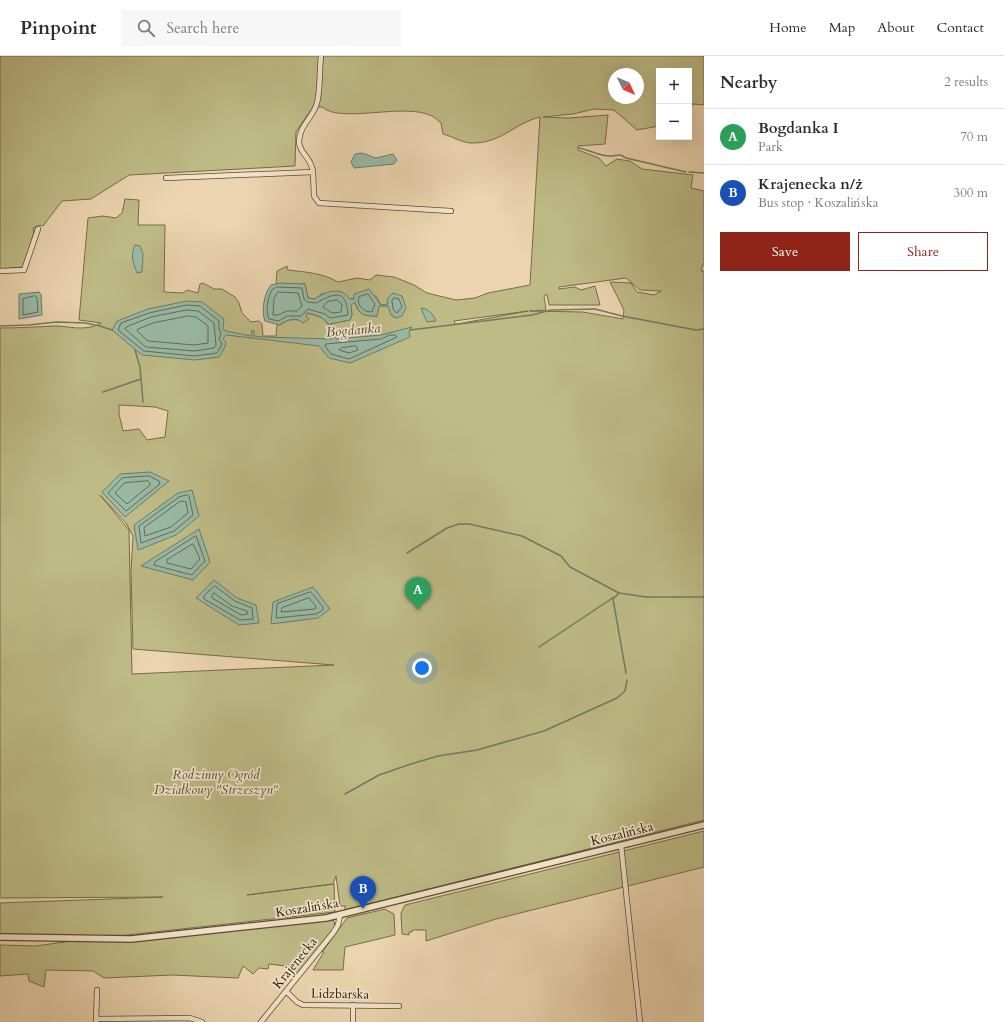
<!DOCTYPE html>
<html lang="en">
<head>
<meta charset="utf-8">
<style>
  :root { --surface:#fff; --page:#f7f7f7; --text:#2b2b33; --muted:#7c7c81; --line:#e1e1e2; --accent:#8f2418 }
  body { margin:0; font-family:Cardo,serif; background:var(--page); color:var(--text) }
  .controls { position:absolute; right:12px; top:12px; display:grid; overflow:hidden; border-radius:0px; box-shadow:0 4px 16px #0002 }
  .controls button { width:36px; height:36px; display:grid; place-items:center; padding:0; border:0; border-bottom:1px solid var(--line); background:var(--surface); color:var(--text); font:20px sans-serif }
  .compass { position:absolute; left:608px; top:12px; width:36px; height:36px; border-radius:50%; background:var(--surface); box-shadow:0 4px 16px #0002; rotate:134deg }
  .you { position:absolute; left:422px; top:612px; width:14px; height:14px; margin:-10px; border:3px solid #fff; border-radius:50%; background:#1a73e8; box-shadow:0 0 0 6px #1a73e833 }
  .badge { display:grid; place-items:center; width:26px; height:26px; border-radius:50%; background:var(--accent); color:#fff; font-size:13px; font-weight:700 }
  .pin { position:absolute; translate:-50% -33px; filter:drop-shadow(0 1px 2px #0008) }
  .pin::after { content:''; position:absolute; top:21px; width:14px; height:12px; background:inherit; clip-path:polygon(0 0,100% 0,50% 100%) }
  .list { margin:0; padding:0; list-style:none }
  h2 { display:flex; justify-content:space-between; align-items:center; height:52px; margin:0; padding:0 16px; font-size:17px }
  h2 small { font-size:13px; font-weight:400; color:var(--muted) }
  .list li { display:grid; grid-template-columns:26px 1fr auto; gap:12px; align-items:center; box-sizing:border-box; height:56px; padding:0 16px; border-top:1px solid var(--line) }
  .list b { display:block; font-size:15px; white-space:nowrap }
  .list p { margin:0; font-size:13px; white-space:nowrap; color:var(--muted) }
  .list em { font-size:13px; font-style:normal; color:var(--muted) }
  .actions { display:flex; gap:8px; padding:12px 16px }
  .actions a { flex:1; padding:9px 0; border:1px solid var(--accent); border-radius:0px; text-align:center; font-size:14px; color:var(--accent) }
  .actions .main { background:var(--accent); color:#fff }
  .icon { flex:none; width:22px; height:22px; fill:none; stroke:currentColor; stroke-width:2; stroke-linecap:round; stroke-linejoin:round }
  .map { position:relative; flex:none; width:704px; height:966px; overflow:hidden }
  header { display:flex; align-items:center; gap:24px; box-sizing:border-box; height:56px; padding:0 20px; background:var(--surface); border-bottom:1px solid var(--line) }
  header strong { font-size:19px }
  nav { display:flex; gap:22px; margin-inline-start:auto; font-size:14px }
  .search { width:280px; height:36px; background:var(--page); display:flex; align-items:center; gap:10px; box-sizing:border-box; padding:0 14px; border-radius:0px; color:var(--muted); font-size:15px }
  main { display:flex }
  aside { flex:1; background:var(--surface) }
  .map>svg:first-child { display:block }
  .green { fill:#bebb86; stroke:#766c46; fill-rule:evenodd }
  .water { fill:#99b9a5; stroke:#6e7b65 }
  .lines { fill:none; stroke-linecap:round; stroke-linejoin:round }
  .shore { stroke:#636b56; stroke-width:1 }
  .stream { stroke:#6e7b65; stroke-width:1.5 }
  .minor-casing { stroke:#5c4b30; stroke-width:6 }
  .tertiary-casing { stroke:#5c4b30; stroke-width:8 }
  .minor { stroke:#f2e3cb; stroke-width:4.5 }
  .tertiary { stroke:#f2e3cb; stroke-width:5.5 }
  .labels { text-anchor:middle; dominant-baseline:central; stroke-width:3.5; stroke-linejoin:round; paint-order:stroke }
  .park-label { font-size:13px; font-style:italic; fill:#584c2c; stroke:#f2e3cb }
  .street-label { font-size:13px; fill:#2d1d06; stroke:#f2e3cb }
  .water-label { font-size:14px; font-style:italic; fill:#4d4c36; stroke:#f2e3cb }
</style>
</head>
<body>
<header>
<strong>Pinpoint</strong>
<div class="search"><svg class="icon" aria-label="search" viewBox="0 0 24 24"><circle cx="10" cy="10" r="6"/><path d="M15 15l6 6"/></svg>Search here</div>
<nav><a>Home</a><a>Map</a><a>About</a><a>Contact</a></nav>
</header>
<main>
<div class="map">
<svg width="704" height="966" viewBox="0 0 704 966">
  <rect width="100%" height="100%" fill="#ebd4af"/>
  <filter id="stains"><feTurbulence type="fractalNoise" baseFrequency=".005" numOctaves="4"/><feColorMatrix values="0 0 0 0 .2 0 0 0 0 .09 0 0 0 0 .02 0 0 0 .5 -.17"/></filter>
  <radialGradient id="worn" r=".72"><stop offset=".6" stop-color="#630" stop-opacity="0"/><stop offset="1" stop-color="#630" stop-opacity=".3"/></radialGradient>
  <!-- green -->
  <g class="green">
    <path d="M 0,0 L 704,0 L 704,49 L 694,48 L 689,52 L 689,15 L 659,15 L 659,70 L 637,74 L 614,54 L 594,53 L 573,58 L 543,61 L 568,62 L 608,59 L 605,88 L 578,90 L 578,94 L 599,102 L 606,110 L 617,103 L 630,105 L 642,113 L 693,119 L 691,132 L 704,135 L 704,206 L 701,215 L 704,215 L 704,764 L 345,854 L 345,850 L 340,850 L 336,820 L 333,828 L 247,839 L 334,828 L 335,856 L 118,880 L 0,878 L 0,847 L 163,841 L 0,842 L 0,272 C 18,272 36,271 54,270 C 70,270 85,276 101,267 L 79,264 L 88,162 L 103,160 L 116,162 L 122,157 L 125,143 L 139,144 L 138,169 L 165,169 L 164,236 L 183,237 L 187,234 L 198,237 L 200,228 L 203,227 L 214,233 L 222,233 L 235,241 L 239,247 L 242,257 L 251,266 L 259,265 L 262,268 L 263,280 L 276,280 L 277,268 L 280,269 L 288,264 L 309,263 L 305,260 L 307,257 L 324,262 L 332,275 L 334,274 L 330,266 L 334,267 L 350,264 L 352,259 L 350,248 L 355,246 C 358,259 365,260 377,260 L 379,250 L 389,250 L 392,259 L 388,248 L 381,249 L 376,240 L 350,243 L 323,237 L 315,243 L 308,242 L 305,228 L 276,228 L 277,215 L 287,210 L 288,214 C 305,216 323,217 338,226 L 357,222 L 370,224 L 376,219 L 394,221 L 414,229 L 427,237 L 456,244 L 475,242 L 488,237 L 530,229 L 540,61 C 513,68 501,88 470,87 C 461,86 451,80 443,78 L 441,67 C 438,65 435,61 432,60 C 404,46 342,68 322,51 L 313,51 L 296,76 L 295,110 L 129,119 L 91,143 L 62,145 L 43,170 L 40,169 L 33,172 L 34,176 L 24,211 L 0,213 ZM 614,18 L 638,18 L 638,42 L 614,42 ZM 626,222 L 640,234 L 661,235 L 654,239 L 637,236 L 631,227 L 610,226 L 624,254 L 623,263 L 583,256 L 529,255 L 546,254 L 544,240 L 547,238 L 549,249 L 600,249 L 595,230 L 581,234 L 575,231 L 559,233 L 559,231 ZM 528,255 L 457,268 L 455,268 L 454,265 ZM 119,349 L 155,351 L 168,355 L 165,381 L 147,384 L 139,373 L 123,375 L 119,358 ZM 100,439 L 126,467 L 133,480 L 131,515 L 133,593 L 334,609 L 132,618 L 129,474 Z"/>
    <polygon points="704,775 704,811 496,863 426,885 426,874 412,874 412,876 409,876 409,879 402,878 401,857 405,849"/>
    <polygon points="385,853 394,858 395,879 345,891 343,914 313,914 324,896 322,896 347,862"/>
    <polygon points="331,864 334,865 335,871 297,918 286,910 269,908 268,913 259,912 253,918 243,910 238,922 172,919 104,922 93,915 46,914 44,931 29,925 28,918 0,920 0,889 35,890 72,885 135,885"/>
  </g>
  <!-- water -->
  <g class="water">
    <polygon points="362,97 376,102 393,98 397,104 394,108 354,112 351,106 355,98"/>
    <path d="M 135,189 L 140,190 L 143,198 L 142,216 L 137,217 C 133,207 130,199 135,189 Z"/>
    <path d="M 280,227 L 305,228 L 308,242 L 315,243 C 326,235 341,230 350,243 L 354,243 L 354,238 L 369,233 L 381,249 L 388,248 L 387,243 L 393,237 L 402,240 L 406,252 L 402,260 L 396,262 L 391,259 L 388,250 L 379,250 L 377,260 C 364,260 359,259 355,246 L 351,249 L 352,259 L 350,264 L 330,268 L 334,274 L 336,283 L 381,279 L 412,271 L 409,276 L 410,281 L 350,307 L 329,302 L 319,290 L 226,279 L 223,283 L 226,286 L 225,291 L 219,301 L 195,304 L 142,299 L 112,274 L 117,265 L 148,253 L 187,245 L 202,246 L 224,263 L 223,273 L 226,275 L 251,280 L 252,274 L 254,275 L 254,280 L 263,281 L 332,283 C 333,267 323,260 307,257 L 306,260 L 309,263 L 303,267 C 295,260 287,264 279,269 L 265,265 C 261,255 264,237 271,229 Z"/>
    <polygon points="39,236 41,239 42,259 19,263 19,238"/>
    <path d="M 421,252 C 429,253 433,258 436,265 L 427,266 Z"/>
    <polygon points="150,416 169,425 125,461 102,436 120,418"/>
    <polygon points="192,434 199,460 176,479 138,494 134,469 178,437"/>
    <polygon points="199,473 210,506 193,524 141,510"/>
    <polygon points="214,524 237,542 256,549 259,567 239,569 196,542"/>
    <polygon points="313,531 330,553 318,562 271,568 273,546"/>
  </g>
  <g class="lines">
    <!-- shore -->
    <g class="shore">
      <path d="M 277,231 L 302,232 L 304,243 L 307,246 L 316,247 C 335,237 346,232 348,259 L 330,262 L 325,258 L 308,253 L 301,260 L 287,260 L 279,265 L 269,263 C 265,255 268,241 272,234 Z"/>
      <polygon points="278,236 298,237 302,250 297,255 287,255 278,259 273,259 274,243"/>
      <path d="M 368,238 L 375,248 L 372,256 C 364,256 356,250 359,241 Z"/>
      <polygon points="35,240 37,242 38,256 23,259 23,243"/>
      <polygon points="394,242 399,243 402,251 397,257 393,253 392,245"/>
      <polygon points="337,244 342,248 341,256 332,257 323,251 327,246"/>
      <polygon points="187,249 200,250 219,265 219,273 221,278 219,283 222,288 217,297 194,300 144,295 118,274 121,267 149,257"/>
      <polygon points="187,254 198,255 214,267 216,289 214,292 194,295 146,291 125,273 126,271 151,261"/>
      <polygon points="188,260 196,261 208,270 208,287 194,289 148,285 137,275 138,273 153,267"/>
      <polygon points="390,279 395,279 397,281 349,303 331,298 325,290 326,288 381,283"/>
      <polygon points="356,290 358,294 349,297 339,294 341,292"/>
      <polygon points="149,420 159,425 160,428 126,455 108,437 122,422"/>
      <polygon points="148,425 150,427 150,429 127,448 115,437 124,427"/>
      <polygon points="187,439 189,440 193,459 174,475 141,487 139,470 179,441"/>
      <polygon points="181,445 186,446 188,457 171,471 145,480 144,472"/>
      <polygon points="196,480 205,505 192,519 154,509 155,506"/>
      <polygon points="193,488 200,503 191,513 167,507 167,504"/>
      <polygon points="215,530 235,545 252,552 253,563 240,564 204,543 204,540"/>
      <polygon points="311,536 323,551 323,554 316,558 276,562 277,548"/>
      <polygon points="214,537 232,550 247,555 248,558 241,559 212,542 212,540"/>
      <polygon points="309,542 316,550 315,553 281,556 282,552"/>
    </g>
    <!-- stream -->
    <g class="stream">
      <path d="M 579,92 C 589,94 598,99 608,100 C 616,101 618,96 626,102 L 686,116"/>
      <polyline points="689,116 704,117"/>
      <polyline points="0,270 29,269 56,266 85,267 100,270 112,274"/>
      <polyline points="410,274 532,259 551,254 595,253 622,260 696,274 704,273"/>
      <polyline points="135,294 140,311 143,346"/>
      <polyline points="103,336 141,323"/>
      <polyline points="407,497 447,472 459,468 469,468 522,480 561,500 570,511 619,537 646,541 704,541"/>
      <polyline points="619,537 613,543 626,617"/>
      <polyline points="539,591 614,541"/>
      <polyline points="345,738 379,719 411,708 438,700 477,694 544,675 617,642 625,635 627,624"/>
    </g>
    <!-- minor casing -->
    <g class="minor-casing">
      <g id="minor">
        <polyline points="313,116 314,140 319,147 451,155"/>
        <path d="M 166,122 L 313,116 C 311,100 300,99 299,86 C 299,71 311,63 316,50 C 321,37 319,14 321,0"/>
        <polyline points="0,215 24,214 38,173"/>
        <polyline points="621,789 640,966"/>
        <polyline points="286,935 297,946 303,949 399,950"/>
        <polyline points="96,963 190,962 202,966"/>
        <polyline points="96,966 97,934"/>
        <polyline points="261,966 333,877 338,869 340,859"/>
        <polyline points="353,966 353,949"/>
      </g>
    </g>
    <!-- tertiary casing -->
    <g class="tertiary-casing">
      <polyline id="tertiary" points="0,881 131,883 326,862 704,769"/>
    </g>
    <!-- minor -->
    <use href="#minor" class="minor"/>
    <!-- tertiary -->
    <use href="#tertiary" class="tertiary"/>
  </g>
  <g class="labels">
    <!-- park labels -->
    <g class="park-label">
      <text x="216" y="719">Rodzinny Ogród<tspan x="216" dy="15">Działkowy "Strzeszyn"</tspan></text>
    </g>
    <!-- street labels -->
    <g class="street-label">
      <text transform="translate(622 778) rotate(-14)">Koszalińska</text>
      <text transform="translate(307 852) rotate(-9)">Koszalińska</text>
      <text transform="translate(295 907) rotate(-51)">Krajenecka</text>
      <text transform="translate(340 938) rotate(1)">Lidzbarska</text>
    </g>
    <!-- water labels -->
    <g class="water-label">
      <text transform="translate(353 274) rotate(-5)">Bogdanka</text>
    </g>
  </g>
  <rect width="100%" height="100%" filter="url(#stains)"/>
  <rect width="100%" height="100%" fill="url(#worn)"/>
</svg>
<div class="controls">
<button>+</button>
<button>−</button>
</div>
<svg class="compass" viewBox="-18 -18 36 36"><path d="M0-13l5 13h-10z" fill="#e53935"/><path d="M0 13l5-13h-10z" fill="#7c7c81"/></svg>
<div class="you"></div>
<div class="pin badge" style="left:418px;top:554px;background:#2e9e5b">A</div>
<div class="pin badge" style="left:363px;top:853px;background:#1a4fb4">B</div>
</div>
<aside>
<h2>Nearby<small>2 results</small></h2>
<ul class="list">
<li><span class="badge" style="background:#2e9e5b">A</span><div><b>Bogdanka I</b><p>Park</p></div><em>70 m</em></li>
<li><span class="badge" style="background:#1a4fb4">B</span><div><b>Krajenecka n/ż</b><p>Bus stop · Koszalińska</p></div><em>300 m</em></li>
</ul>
<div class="actions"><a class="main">Save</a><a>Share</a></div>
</aside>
</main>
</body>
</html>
